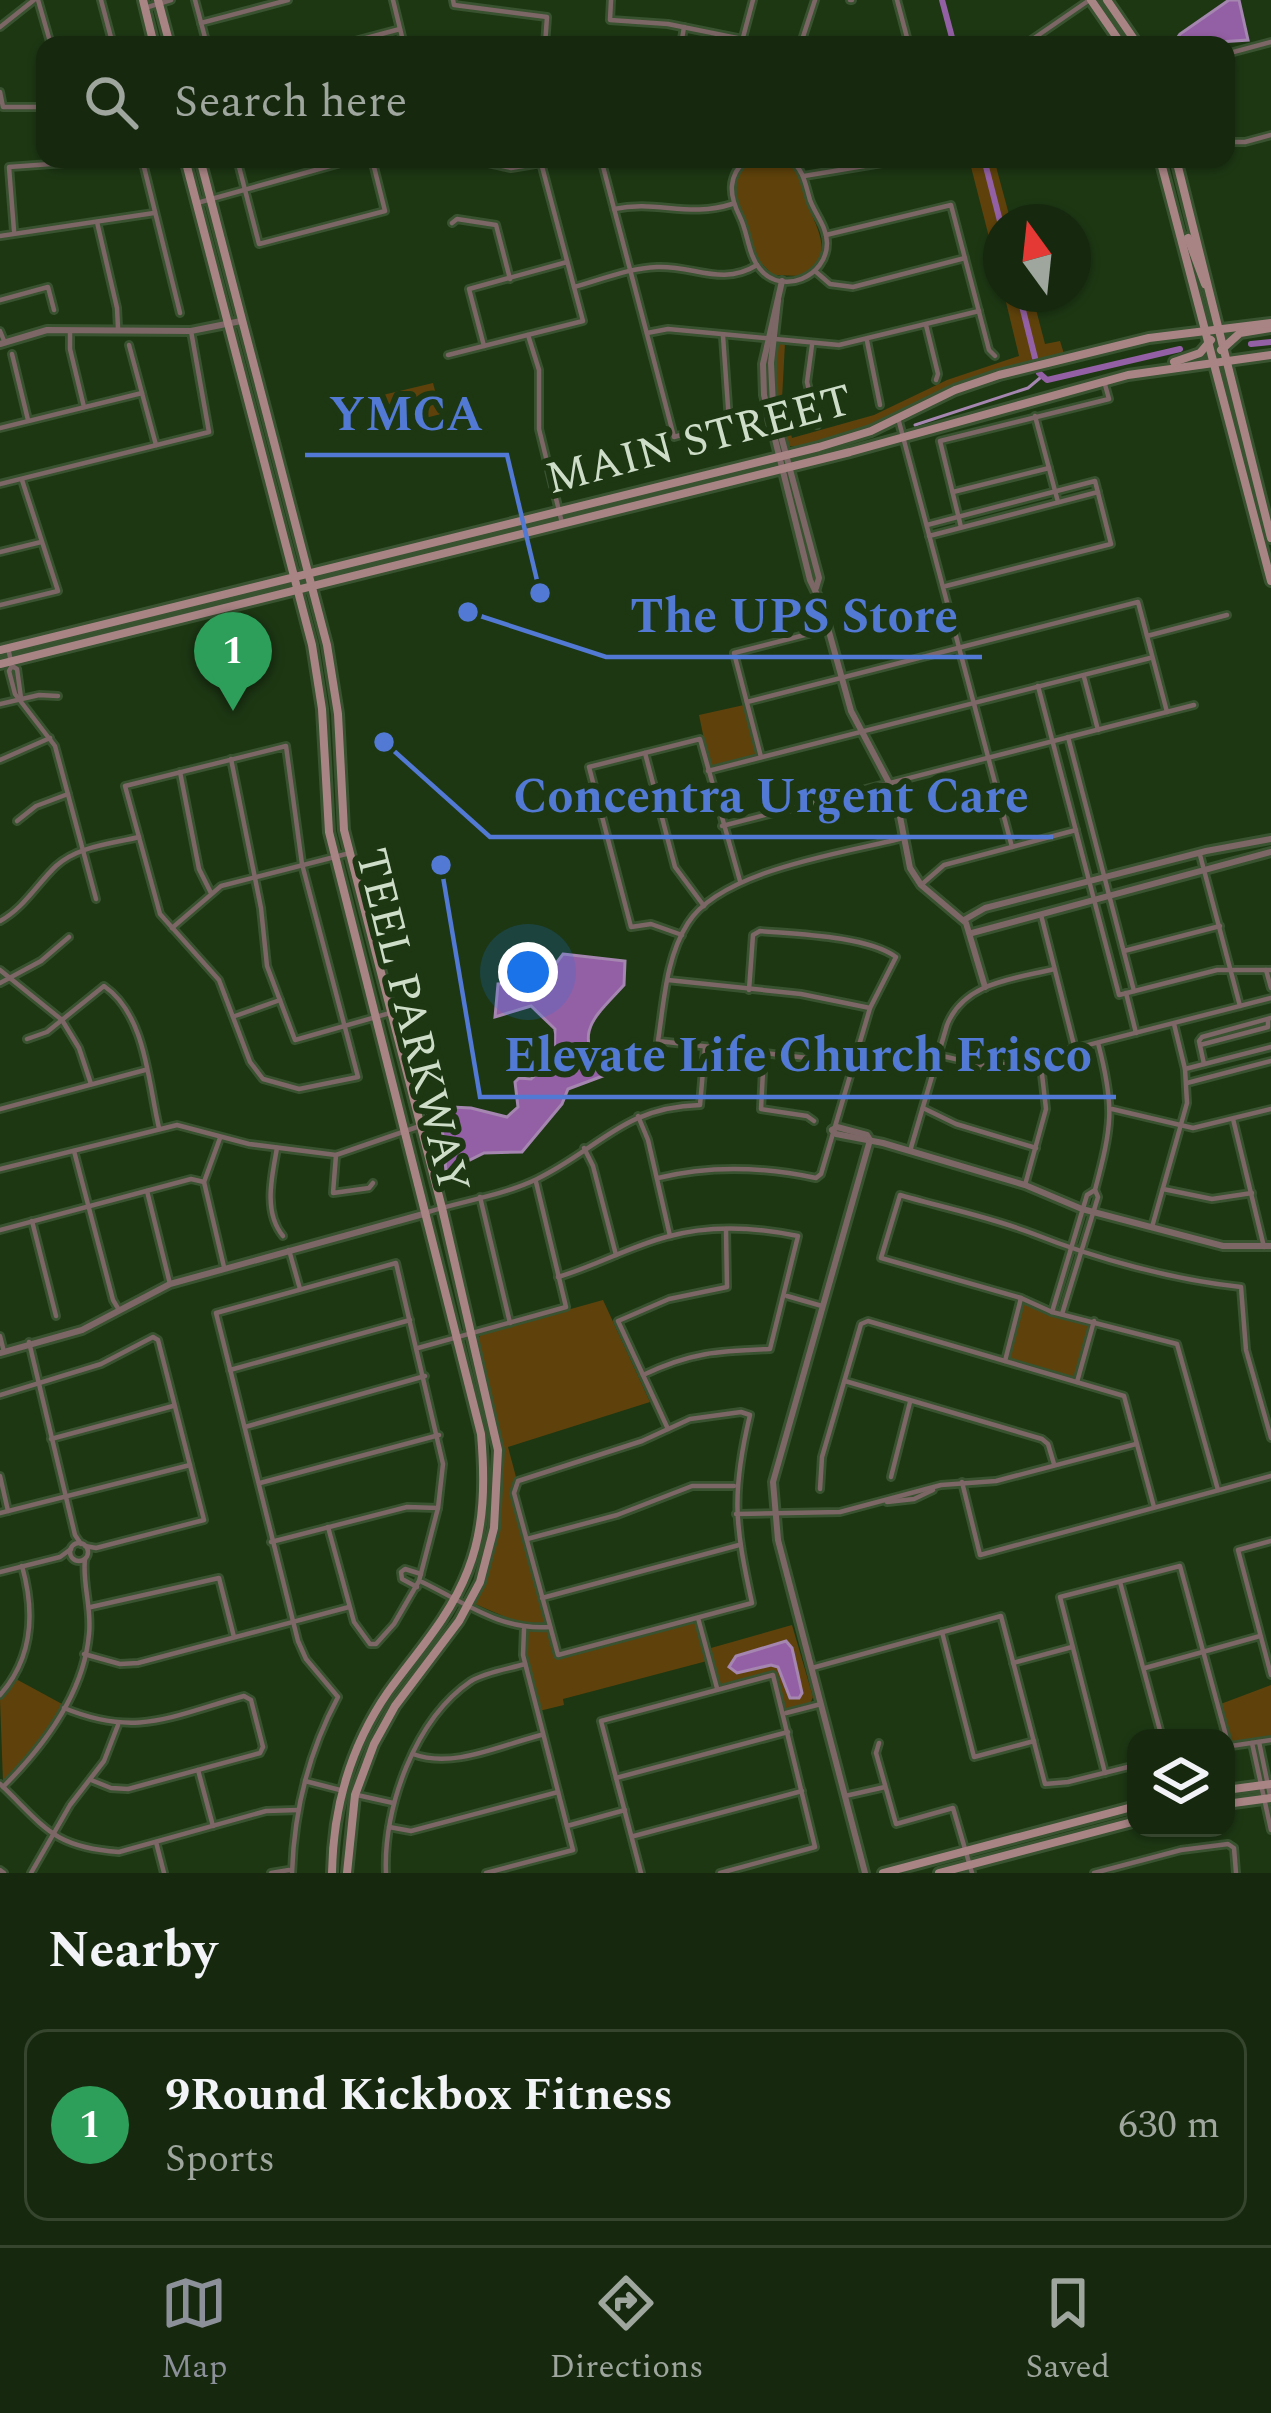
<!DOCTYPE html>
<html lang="en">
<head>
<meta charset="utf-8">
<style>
  :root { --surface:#16290e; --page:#1f3117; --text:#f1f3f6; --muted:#9ea69e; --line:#35452e; --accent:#8c9099 }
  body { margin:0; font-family:Spectral,serif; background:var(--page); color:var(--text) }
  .controls { position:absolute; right:36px; bottom:36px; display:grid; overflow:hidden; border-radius:24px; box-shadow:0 3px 9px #0004 }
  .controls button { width:108px; height:108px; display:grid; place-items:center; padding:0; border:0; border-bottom:3px solid var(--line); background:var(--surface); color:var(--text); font:60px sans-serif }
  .compass { position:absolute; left:983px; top:204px; width:108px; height:108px; border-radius:50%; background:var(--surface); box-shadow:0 3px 9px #0004; rotate:345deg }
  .you { position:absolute; left:528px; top:972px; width:42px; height:42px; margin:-30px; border:9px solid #fff; border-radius:50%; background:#1a73e8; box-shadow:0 0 0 18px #1a73e833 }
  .badge { display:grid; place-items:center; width:78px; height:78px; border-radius:50%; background:var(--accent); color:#fff; font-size:39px; font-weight:700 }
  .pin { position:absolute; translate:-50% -99px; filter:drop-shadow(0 3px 6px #0008) }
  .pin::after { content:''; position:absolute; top:63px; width:42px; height:36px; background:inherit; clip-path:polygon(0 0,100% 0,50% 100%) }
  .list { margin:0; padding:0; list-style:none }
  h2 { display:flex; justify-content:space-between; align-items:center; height:156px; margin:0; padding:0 48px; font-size:51px }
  h2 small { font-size:39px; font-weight:400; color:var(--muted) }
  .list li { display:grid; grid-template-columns:78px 1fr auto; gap:36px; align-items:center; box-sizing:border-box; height:192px; margin:0 24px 24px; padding:0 24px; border:3px solid var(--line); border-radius:24px }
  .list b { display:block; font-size:45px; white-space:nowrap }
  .list p { margin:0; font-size:39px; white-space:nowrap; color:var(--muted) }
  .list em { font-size:39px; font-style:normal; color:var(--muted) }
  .icon { flex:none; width:66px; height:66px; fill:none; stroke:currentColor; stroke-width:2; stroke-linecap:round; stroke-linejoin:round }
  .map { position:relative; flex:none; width:1271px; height:1873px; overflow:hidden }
  .search { position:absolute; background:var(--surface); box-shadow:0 3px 9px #0004; left:36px; right:36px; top:36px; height:132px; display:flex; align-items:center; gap:30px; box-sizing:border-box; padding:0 42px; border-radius:24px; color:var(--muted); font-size:45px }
  .sheet { height:372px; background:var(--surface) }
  nav { display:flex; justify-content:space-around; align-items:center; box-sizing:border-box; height:168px; border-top:3px solid var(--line); background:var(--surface); font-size:33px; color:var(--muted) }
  nav a { display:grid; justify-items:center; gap:6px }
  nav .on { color:var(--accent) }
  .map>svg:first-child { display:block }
  .green { fill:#5f420b }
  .water { fill:#9460a5; stroke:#a586b0; stroke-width:3 }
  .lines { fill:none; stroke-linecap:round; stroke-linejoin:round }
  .stream { stroke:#a586b0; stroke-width:3 }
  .canal { stroke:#9460a5; stroke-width:6 }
  .minor-casing { stroke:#395230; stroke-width:10 }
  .tertiary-casing { stroke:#395230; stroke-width:12 }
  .secondary-casing { stroke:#395230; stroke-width:14 }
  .minor { stroke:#7d6666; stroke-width:4.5 }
  .tertiary { stroke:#7d6666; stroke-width:6 }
  .secondary { stroke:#a98485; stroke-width:8 }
  .labels { text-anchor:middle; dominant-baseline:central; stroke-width:12; stroke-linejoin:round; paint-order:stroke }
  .street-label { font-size:45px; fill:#cdddc8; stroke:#1d3713 }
  .leader { fill:none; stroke:#5279d3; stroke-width:4.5 }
  .callout-dot { fill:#5279d3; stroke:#1d3713; stroke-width:4.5 }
  .callout-label { font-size:48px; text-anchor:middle; font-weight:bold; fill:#5279d3; stroke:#1d3713; stroke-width:12; stroke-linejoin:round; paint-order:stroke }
</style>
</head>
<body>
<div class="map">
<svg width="1271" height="1873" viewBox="0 0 1271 1873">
  <rect width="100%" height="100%" fill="#1d3713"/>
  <!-- green -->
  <g class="green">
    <path d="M 753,159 L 784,159 C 803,173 802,189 810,210 C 821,237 833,258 801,276 L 773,275 L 756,258 L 733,186 L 741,169 Z"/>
    <polygon points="969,159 994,159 1011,222 1001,222 1001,284"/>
    <path d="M 1004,294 L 1032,294 L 1045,344 L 1060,341 L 1065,357 C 1046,361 1027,364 1009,371 C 952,392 843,451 786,446 C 777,412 769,378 778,343 L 785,343 L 782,399 L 792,438 L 874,415 L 947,380 L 1019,356 Z"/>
    <polygon points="433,383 441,414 374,431 366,399"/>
    <polygon points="744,705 757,756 710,768 699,715"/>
    <path d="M 603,1300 L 650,1402 L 508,1447 L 516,1477 L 511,1493 L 552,1650 L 556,1658 L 697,1620 L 707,1661 L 563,1699 L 564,1705 L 539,1711 L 524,1653 L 526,1626 L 475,1604 C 510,1505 501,1440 477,1341 L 481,1334 Z"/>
    <polygon points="1024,1302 1057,1315 1091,1322 1075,1378 1008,1358"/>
    <polygon points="792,1625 813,1697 810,1704 785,1709 778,1676 773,1672 719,1685 711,1648"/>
    <polygon points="16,1679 62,1704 36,1749 3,1782 0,1699"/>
    <polygon points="1271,1685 1271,1737 1232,1743 1218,1705"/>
  </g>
  <!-- water -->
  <g class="water">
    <polygon points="1229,0 1239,0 1248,40 1172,45 1180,34"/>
    <path d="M 563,954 L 625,961 L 624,985 C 593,1019 573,1031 603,1076 L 568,1089 L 562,1104 L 522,1152 L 484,1153 L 446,1172 L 441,1114 L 428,1114 L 432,1106 L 471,1108 L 507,1117 L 518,1107 L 515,1082 L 519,1078 L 531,1079 L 554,1059 L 555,1029 L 531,1006 L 495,1017 L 498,984 L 542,982 Z"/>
    <polygon points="786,1641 792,1648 802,1693 799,1698 790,1698 778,1667 771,1665 737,1673 729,1667 736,1656"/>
  </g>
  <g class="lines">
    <!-- stream -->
    <polyline class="stream" points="915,425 1028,388 1040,378"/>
    <!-- canal -->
    <g class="canal">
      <polyline points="942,0 954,45"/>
      <polyline points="984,159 1001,225"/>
      <polyline points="1019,294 1035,358"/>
      <polyline points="1251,344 1271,342"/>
      <polyline points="1039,373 1047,380 1180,349"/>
    </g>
    <!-- minor casing -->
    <g class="minor-casing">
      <g id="minor">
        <polyline points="38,0 51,45"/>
        <polyline points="101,0 113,45"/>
        <polyline points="195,0 207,45"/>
        <polyline points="393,0 404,45"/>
        <polyline points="453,0 454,5 547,17 545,45"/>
        <polyline points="611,0 610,20 668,24 742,39"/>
        <polyline points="850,0 852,0"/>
        <polyline points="897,0 909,45"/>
        <polyline points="148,7 171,0"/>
        <polyline points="201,23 288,0"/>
        <polyline points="0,27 34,0"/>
        <polyline points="340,45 400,29"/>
        <polyline points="681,45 684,27"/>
        <polyline points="741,45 753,0"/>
        <polyline points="806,45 801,43 815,0"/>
        <polyline points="1024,45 1088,1"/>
        <polyline points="1226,54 1271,42"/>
        <polyline points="0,92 3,107 45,107"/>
        <polyline points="1226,142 1245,142 1271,135"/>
        <polyline points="142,159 180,313"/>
        <polyline points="237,159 259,244 385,211 372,159"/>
        <polyline points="471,159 511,168 541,163"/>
        <polyline points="601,159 674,437 729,421 723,336"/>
        <path d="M 747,159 C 727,176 729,195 740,217 C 748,233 748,255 760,269 C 782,296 827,277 827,243 C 827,227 815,214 810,200 C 805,183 804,171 790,159"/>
        <polyline points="804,176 906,159"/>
        <polyline points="197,203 355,159"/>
        <path d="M 614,209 C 657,200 689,218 732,204"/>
        <polyline points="97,222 117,308 118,328"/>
        <polyline points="452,223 457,219 496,225 510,279"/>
        <polyline points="14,231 9,167 121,159"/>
        <polyline points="826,235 951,205 989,350 995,356"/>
        <polyline points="0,236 154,213"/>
        <polyline points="815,271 830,284 853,287 965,258"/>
        <path d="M 574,287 C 600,280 629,268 657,267 C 694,265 721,287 757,265"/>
        <polyline points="0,300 48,287 54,310"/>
        <polyline points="926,325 938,374 936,380"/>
        <polyline points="70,330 70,349 84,407"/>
        <polyline points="0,331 5,343"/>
        <polyline points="647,333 668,329 839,345 979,311"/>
        <polyline points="528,335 539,370 539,429 562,523"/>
        <polyline points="867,341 880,405"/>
        <polyline points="129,345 156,445"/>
        <polyline points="812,345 807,382 817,425"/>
        <polyline points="484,346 469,289 567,262"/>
        <polyline points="12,354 28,420"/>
        <polyline points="448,355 583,321 540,159"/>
        <polyline points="1035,416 1058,502"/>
        <polyline points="898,418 1012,847"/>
        <polyline points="0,428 142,393"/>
        <polyline points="0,484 209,432 191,331"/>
        <polyline points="953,492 1049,468"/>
        <polyline points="927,525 1095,481 1111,544 946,586"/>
        <polyline points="961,527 940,441 1109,399 1104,381"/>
        <polyline points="929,536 1098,492"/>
        <polyline points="0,552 41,542"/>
        <polyline points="0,605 58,591 22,480"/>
        <polyline points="1147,636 1227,615"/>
        <polyline points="8,648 12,666 17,669 21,698"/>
        <polyline points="12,666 9,671 15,694 55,746 96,899"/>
        <polyline points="1084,677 1098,730"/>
        <polyline points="1038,686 1119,995 1217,970 1271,970"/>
        <polyline points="747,702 1138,602 1167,712"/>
        <polyline points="0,704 39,695 58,696"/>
        <polyline points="1068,737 1134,991"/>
        <polygon points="286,746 302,864 358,1077 299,1089 263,1079 250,1062 219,980 160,914 125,786"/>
        <polyline points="645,753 675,867 704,906"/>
        <polyline points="761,757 734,653 828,629"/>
        <polyline points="231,759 261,908 267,966 295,1040 390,1013"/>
        <polyline points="0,760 50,738"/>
        <polyline points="708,771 1150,658"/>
        <polyline points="180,772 199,869 211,893"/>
        <polyline points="17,821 36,806 68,794"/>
        <polyline points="722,826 1194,705"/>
        <polyline points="1200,855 1240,1006"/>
        <polyline points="921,885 944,865 1076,830"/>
        <polyline points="1041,915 1075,1049"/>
        <path d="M 0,921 C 24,908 37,884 56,866 C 78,846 111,844 139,837"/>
        <polyline points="172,928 221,886 350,853"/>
        <polyline points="682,935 651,924 631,927 589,767 700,739 740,881"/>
        <polyline points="1124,951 1220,926"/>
        <polyline points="0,970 62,1020 79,1048 91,1084"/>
        <polyline points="1266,970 1271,988"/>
        <polyline points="668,980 801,994 870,1008"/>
        <polyline points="0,983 41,961 69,937"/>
        <polyline points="1126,993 1136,1033"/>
        <polyline points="235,1016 280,1000"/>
        <path d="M 27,1039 L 47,1032 L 104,986 C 146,1015 148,1082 159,1128"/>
        <polyline points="1200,1045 1268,1027 1268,1020"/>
        <polyline points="764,1052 761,1109 807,1116 814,1121"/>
        <polyline points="938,1055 981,1065 1014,1064 1271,998"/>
        <path d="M 851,1063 L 658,1041 C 664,1002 666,957 688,923 C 721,870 844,853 903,838"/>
        <polyline points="1204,1064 1199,1041 1202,1037 1271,1018"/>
        <polyline points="1185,1069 1271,1047"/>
        <polyline points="1187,1083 1271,1061"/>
        <polyline points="923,1108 956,1124 1036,1148"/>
        <polyline points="0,1109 145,1070"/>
        <polyline points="1112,1109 1193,1128 1271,1109"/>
        <polyline points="638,1116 648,1140 670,1236"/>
        <polyline points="1233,1119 1264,1247"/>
        <polyline points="220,1138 204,1182 224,1267"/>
        <path d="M 277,1148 C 272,1176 263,1212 283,1236"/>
        <polyline points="584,1148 593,1166 616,1255"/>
        <polyline points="74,1151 113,1300 119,1310"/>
        <path d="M 910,1151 L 947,1025 C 964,982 1014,979 1054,969"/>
        <polyline points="336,1155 333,1193 369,1188 373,1183"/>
        <polyline points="0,1169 177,1125 249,1144 336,1155 420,1126"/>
        <path d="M 658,1178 C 710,1165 764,1167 816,1178 L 821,1174 L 870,1008 L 896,957 C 867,936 796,934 760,931 L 753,935 L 749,990"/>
        <polyline points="1025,1185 1046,1109 1040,1057"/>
        <polyline points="1163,1189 1212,1199 1252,1193"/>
        <polyline points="147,1191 170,1284"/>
        <polyline points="480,1197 510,1323"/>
        <path d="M 428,1212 C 463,1201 504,1195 537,1179 C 599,1149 623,1107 700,1105 L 705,1048"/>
        <polyline points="32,1221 56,1316"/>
        <polyline points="1152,1227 1187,1103 1185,1069 1174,1024"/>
        <polyline points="0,1230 191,1179 204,1182"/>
        <polyline points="289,1250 300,1289"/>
        <path d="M 558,1277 C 595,1266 629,1247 666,1237 C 708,1225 755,1227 798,1236 L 770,1349 C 719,1351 691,1352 643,1375"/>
        <polyline points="787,1296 822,1306"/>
        <polyline points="1052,1312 1087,1195 1095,1190"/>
        <path d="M 1062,1314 L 1098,1197 L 1095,1190 C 1112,1126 1115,1107 1098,1043"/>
        <polyline points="0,1336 4,1352"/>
        <polyline points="29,1342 75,1535 81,1544"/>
        <polyline points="418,1348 566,1307 536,1182"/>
        <polyline points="1005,1361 1021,1298"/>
        <polyline points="230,1370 410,1320"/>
        <polyline points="845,1381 1042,1439 1048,1444 1054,1464"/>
        <polyline points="1077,1382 1094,1321"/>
        <polyline points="0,1395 101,1364 153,1337 158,1340 204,1520 96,1548 85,1546"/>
        <path d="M 741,1412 L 750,1415 C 731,1494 735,1525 752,1603 L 558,1655 L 514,1493 L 518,1481 L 642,1441 L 690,1419 Z"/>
        <polyline points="245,1427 425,1376"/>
        <polyline points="668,1429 618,1321 669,1299 727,1287 726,1229"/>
        <polyline points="51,1439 173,1406"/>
        <polyline points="0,1476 8,1511"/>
        <polyline points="891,1477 910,1402"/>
        <polyline points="962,1482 980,1555 1271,1476"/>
        <polyline points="260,1483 439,1435"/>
        <polyline points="820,1489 822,1457 861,1324 868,1321 1124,1396 1154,1507"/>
        <path d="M 1218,1490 L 1177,1344 L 1052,1312 L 1021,1298 L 881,1258 L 900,1195 C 944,1208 991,1217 1034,1234 C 1097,1259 1174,1280 1241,1287 L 1246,1350 L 1271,1438"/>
        <polyline points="887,1502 914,1499 933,1490"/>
        <polyline points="0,1513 190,1465"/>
        <polyline points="736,1514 840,1512 941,1485 996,1481 1136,1444"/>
        <polyline points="527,1539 617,1515 692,1486 734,1486"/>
        <polyline points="1271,1541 1238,1550 1271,1675"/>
        <polyline points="271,1542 407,1507 438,1508"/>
        <circle cx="79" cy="1552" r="9"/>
        <polyline points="0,1572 60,1557 71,1549"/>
        <path d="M 422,1582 C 464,1602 501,1631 550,1627"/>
        <polyline points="1120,1582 1162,1738"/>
        <polyline points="417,1587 402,1579 401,1572 405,1569 421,1574"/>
        <polyline points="542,1598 739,1545"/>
        <polyline points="91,1607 219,1578 234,1637"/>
        <polyline points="698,1618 717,1688"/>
        <polyline points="942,1632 974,1757 1034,1741"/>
        <polyline points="84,1654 120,1664 138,1663 349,1607"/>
        <polyline points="1013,1663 1072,1647"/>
        <polyline points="812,1668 1001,1616 1045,1784 1068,1782 1136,1765"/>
        <polyline points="1145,1668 1260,1636"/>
        <path d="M 0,1695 C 33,1658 35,1612 22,1566"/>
        <path d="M 64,1708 C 137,1738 171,1716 244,1696 L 251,1700 L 263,1747 L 260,1753 L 128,1789 L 111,1788 L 91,1780"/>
        <polyline points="786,1713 821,1704"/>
        <polyline points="1259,1742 1270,1795"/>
        <polyline points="879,1743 876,1753 896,1824 953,1808 972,1873"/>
        <polyline points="1252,1743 1271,1830"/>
        <path d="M 413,1754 C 453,1769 501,1745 541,1735"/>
        <polyline points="198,1770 213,1826"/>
        <polyline points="1105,1773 1060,1597 1180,1566 1228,1743 1231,1746 1271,1740"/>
        <polyline points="616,1778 788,1732"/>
        <polyline points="305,1781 340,1790"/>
        <path d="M 0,1784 C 45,1827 52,1847 119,1852 L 266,1811 L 298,1810"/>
        <path d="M 3,1787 C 43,1747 84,1693 89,1634 C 92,1608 82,1583 85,1559"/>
        <polyline points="357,1795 393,1803"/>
        <polyline points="845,1796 885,1787"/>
        <polyline points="567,1826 625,1810"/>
        <polyline points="389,1827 411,1831 558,1792"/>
        <polyline points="634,1836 802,1791"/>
        <polyline points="156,1842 164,1873"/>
        <polyline points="0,1870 4,1873"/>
        <polyline points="31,1873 70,1805 104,1761 118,1725"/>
        <polyline points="271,1873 289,1870"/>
        <path d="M 292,1873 C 294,1810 308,1753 338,1697 L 306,1659 L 298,1641 L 216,1313 L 396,1263 L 443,1464 L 438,1508 L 419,1581 L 394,1624 L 376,1644 L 370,1644 L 354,1622 L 328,1527"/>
        <path d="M 386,1873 C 383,1808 415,1719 471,1681 C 486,1672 508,1669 525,1664"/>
        <polyline points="486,1873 573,1850 523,1655 524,1629"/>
        <polyline points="641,1873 601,1721 773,1675 815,1847 720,1873"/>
        <polyline points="1094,1873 1181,1850 1228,1844 1234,1848 1236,1873"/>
      </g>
    </g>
    <!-- tertiary casing -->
    <g class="tertiary-casing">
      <g id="tertiary">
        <polyline points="782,281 763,364 764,395 810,580 821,603 851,711 896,796 910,868 921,885 966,923 985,987"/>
        <polyline points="778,300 771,363 773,406 819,578 816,588"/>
        <polyline points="0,344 47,330 191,331 241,321"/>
        <polyline points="964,920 985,908 1206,851 1271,839"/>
        <polyline points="972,933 1271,852"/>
        <polyline points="832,1130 836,1134 883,1143 1025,1185 1082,1209 1223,1246 1271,1246"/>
        <polyline points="832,1130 837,1127 867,1135 870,1140"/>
        <polyline points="0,1353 82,1330 170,1284 427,1213"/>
        <polyline points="865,1873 778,1540 773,1482 870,1140"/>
      </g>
    </g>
    <!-- secondary casing -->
    <g class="secondary-casing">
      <g id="secondary">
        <polyline points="143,0 154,45"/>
        <polyline points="158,0 170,45"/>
        <polyline points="1091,0 1122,45"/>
        <polyline points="1107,0 1138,45"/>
        <path d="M 185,159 L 312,645 L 322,709 L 329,832 L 481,1434 C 485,1480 485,1527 468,1570 C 450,1617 417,1652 388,1692 C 350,1747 333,1807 332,1873"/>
        <polyline points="200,159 327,645 338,714 344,830 442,1208 498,1450 494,1528 480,1582 459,1621 395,1706 374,1744 355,1795 347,1873"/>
        <polyline points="1160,159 1271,581"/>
        <polyline points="1176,159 1271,538"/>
        <polyline points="1188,238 1205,284"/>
        <polyline points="1221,350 1240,333 1271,328"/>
        <polyline points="1174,362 1200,353 1211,340"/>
        <polyline points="0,650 819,447 871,431 955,390 999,375 1149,338 1271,323"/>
        <polyline points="0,664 850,452 1128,375 1271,355"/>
        <polyline points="1226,1790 1271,1784"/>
        <polyline points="1226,1804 1271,1798"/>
        <polyline points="883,1873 1136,1806"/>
        <polyline points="939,1873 1136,1821"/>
      </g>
    </g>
    <!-- minor -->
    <use href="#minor" class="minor"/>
    <!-- tertiary -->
    <use href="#tertiary" class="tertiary"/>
    <!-- secondary -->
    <use href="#secondary" class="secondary"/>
  </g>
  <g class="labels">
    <!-- street labels -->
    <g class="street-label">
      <text transform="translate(699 440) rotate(-15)">MAIN STREET</text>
      <text transform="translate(412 1021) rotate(76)">TEEL PARKWAY</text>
    </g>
  </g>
  <!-- callouts -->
  <path class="leader" d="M540 593L507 455H305M468 612L606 657H982M384 742L490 837H1053M441 865L480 1097H1116"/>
  <g class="callout-dot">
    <circle cx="540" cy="593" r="12"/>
    <circle cx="468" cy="612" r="12"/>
    <circle cx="384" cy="742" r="12"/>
    <circle cx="441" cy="865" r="12"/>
  </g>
  <g class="callout-label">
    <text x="406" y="430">YMCA</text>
    <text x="794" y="632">The UPS Store</text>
    <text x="771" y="812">Concentra Urgent Care</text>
    <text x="798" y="1071">Elevate Life Church Frisco</text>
  </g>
</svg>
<div class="controls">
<button><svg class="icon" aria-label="layers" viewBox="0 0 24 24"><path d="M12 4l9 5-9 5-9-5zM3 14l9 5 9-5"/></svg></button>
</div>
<svg class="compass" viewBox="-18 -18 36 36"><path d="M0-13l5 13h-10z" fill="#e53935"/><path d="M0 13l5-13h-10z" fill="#9ea69e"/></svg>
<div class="you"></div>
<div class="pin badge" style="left:233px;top:711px;background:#2e9e5b">1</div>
<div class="search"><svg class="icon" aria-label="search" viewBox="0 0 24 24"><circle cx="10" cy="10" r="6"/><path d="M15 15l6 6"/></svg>Search here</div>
</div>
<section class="sheet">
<h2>Nearby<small></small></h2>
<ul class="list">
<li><span class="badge" style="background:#2e9e5b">1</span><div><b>9Round Kickbox Fitness</b><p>Sports</p></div><em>630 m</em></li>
</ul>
</section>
<nav>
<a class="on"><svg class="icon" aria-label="map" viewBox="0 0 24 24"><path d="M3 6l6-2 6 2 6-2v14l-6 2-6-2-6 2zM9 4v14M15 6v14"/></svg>Map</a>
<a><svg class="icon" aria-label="directions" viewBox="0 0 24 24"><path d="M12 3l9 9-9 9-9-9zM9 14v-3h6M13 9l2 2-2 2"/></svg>Directions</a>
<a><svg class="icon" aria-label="saved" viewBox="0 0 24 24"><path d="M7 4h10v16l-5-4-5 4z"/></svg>Saved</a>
</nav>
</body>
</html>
